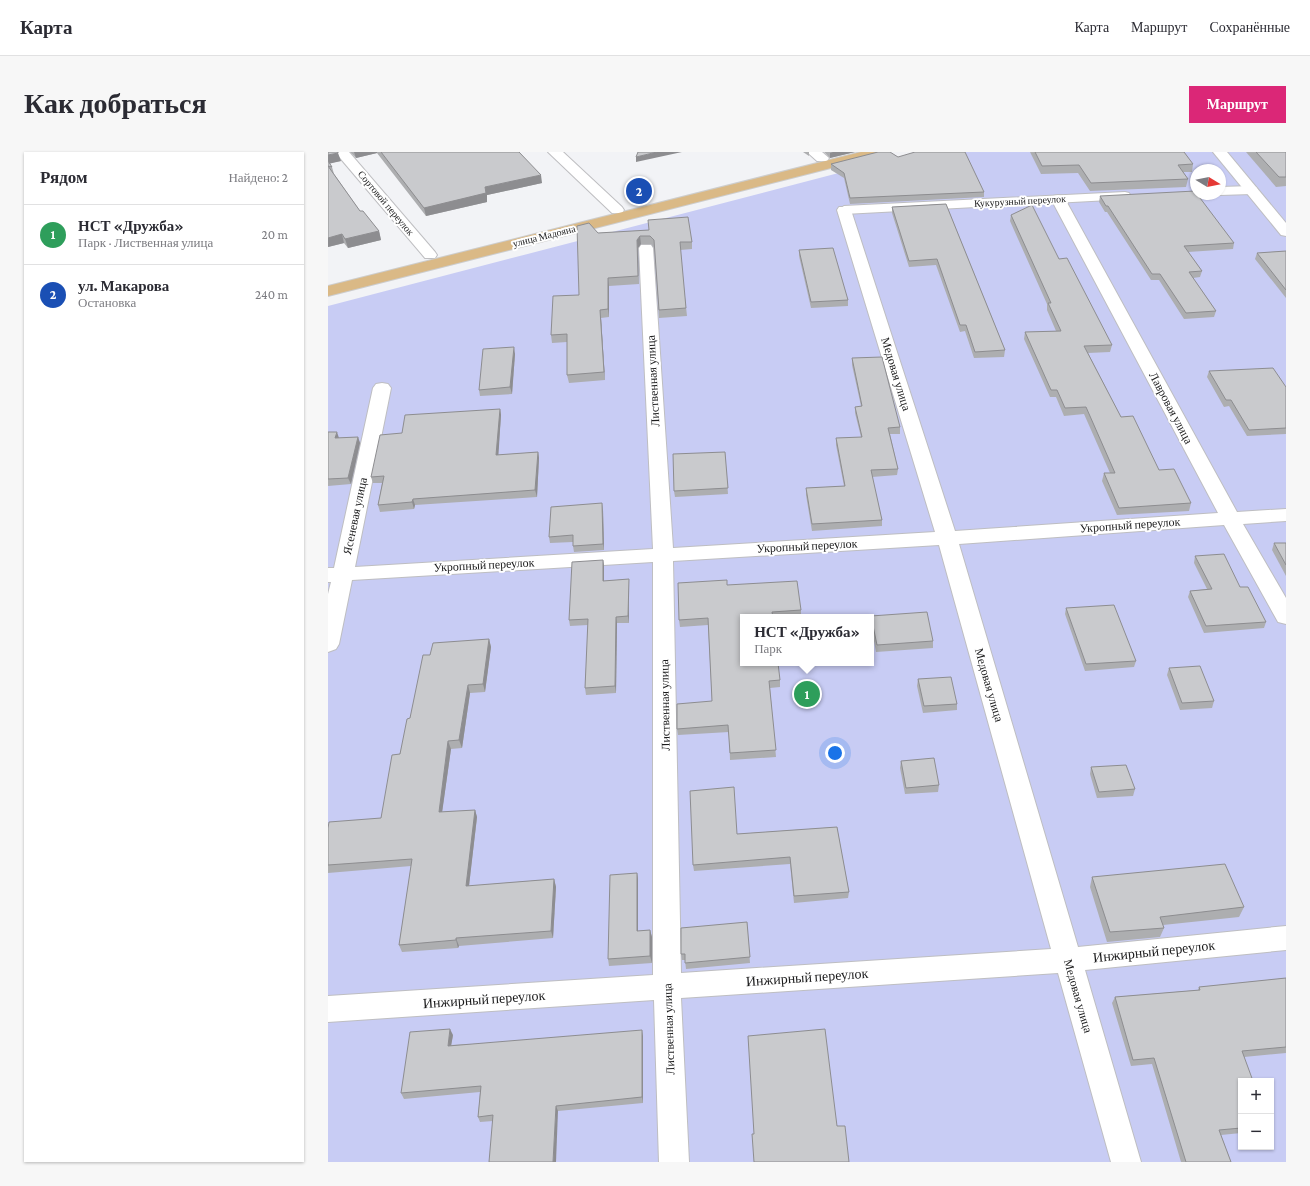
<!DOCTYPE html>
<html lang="ru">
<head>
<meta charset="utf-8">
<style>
  :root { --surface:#fff; --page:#f7f7f7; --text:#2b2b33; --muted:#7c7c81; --line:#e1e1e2; --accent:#db2777 }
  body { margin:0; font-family:"Crimson Pro",serif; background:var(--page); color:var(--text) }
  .controls { position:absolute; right:12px; bottom:12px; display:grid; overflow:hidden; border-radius:0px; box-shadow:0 1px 3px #0004 }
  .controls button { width:36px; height:36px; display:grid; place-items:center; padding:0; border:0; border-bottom:1px solid var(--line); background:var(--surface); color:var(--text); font:20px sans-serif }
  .compass { position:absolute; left:862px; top:12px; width:36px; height:36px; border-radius:50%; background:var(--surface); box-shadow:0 1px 3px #0004; rotate:100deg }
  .you { position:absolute; left:507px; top:601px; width:14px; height:14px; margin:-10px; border:3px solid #fff; border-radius:50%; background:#1a73e8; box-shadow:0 0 0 6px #1a73e833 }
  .badge { display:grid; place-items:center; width:26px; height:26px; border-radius:50%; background:var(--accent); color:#fff; font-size:13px; font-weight:700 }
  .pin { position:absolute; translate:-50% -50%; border:2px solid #fff; box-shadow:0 1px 4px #0006 }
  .popup { position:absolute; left:412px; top:462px; width:134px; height:52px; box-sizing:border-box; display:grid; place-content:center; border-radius:0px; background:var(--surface); filter:drop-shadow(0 1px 3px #0005); font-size:13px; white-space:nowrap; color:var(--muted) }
  .popup b { font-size:15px; color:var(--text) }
  .popup::after { content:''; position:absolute; left:50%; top:100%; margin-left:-8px; border:8px solid transparent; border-top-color:var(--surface) }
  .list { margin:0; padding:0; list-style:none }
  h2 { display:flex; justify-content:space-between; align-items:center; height:52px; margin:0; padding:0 16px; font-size:17px }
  h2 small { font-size:13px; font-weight:400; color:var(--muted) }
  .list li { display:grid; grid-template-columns:26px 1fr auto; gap:12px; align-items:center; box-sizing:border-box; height:60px; padding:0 16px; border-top:1px solid var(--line) }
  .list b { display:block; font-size:15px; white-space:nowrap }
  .list p { margin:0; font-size:13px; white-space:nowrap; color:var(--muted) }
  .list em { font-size:13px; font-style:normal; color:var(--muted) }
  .map { position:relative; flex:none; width:958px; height:1010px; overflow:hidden; border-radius:0px }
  header { display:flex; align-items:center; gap:24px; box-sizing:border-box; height:56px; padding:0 20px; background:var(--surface); border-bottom:1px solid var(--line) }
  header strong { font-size:19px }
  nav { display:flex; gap:22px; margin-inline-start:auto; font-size:14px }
  .intro { display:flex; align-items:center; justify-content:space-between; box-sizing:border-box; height:96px; padding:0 24px }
  h1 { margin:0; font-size:28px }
  .button { padding:10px 18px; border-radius:0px; background:var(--accent); color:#fff; font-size:14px; font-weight:700 }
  main { display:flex; gap:24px; padding:0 24px }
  aside { flex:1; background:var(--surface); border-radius:0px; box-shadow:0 1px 3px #0004 }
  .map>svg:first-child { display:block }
  .green { fill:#c8ccf4; fill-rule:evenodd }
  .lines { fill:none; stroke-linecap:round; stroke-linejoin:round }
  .lane-casing { stroke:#bebec1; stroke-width:2 }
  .street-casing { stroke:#bebec1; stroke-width:2 }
  .primary-casing { stroke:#cdcdcd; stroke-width:2 }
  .lane { fill:#fff; fill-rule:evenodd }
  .street { fill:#fff; fill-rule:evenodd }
  .primary { fill:#dab986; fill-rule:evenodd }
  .wall { fill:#adaeb0 }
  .shaded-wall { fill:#8d8d90 }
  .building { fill:#c9cacd; stroke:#8d8d90 }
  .labels { text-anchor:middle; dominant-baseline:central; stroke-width:4; stroke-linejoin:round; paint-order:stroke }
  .far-street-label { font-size:10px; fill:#1c1c1d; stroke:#fff }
  .street-label { font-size:12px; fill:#1c1c1d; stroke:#fff }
  .near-street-label { font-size:14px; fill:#1c1c1d; stroke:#fff }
</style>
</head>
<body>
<header>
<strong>Карта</strong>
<nav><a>Карта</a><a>Маршрут</a><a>Сохранённые</a></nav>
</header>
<div class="intro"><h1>Как добраться</h1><a class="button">Маршрут</a></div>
<main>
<aside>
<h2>Рядом<small>Найдено: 2</small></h2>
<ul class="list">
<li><span class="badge" style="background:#2e9e5b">1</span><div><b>НСТ «Дружба»</b><p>Парк · Лиственная улица</p></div><em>20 m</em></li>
<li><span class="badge" style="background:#1a4fb4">2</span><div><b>ул. Макарова</b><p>Остановка</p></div><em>240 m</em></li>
</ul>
</aside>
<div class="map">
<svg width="958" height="1010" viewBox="0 0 958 1010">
  <rect width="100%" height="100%" fill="#f2f3f6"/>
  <!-- green -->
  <path class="green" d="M 591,0 L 958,0 L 958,1010 L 0,1010 L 0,154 ZM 868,18 L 892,18 L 892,42 L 868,42 ZM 415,465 L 543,465 L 543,511 L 415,511 ZM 913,929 L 943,929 L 943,995 L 913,995 Z"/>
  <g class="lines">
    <!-- lane casing -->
    <g class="lane-casing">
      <g id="lane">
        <polygon points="924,34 928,35 930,38 928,41 924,42 892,43 890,42 892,42 892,35"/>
        <polygon points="797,40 801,41 803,44 801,47 516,62 510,58 516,54"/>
      </g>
    </g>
    <!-- street casing -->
    <g class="street-casing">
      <g id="street">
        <polygon points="7,0 21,0 107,100 109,103 107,106 97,106"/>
        <polygon points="220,0 235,0 294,55 296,58 294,61 284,61"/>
        <polygon points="479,0 494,0 501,6 499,9 489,9"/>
        <polygon points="885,0 899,0 958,71 958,84 953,83"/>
        <path d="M 730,43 L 735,44 L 737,47 L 909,360 L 958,357 L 958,369 L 915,372 L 958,446 L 958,472 L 950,470 L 896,373 L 631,392 L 750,795 L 958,774 L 958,798 L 757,818 L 813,1010 L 783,1010 L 730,821 L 353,846 L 361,1010 L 331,1010 L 326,848 L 0,870 L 0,844 L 325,823 L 325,410 L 24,428 L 11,492 L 8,497 L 0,500 L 0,442 L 3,430 L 0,430 L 0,416 L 6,416 L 45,236 L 48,232 L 54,231 L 60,232 L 63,236 L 27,415 L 325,397 L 311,96 L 313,93 L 323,93 L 325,96 L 345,396 L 607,380 L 509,58 L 511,55 L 521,55 L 523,58 L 627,379 L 890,361 L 723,47 L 725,44 ZM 611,393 L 723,797 L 353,821 L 345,409 Z"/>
      </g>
    </g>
    <!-- primary casing -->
    <g class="primary-casing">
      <polygon id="primary" points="533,0 556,0 554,3 0,144 0,134"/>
    </g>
    <!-- lane -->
    <use href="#lane" class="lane"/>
    <!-- street -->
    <use href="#street" class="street"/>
    <!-- primary -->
    <use href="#primary" class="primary"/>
  </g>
  <!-- wall -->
  <g class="wall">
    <polygon points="0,0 13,9 2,11 4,15 6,22 32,59 51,79 53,88 20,96 16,91 0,95"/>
    <polygon points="22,0 191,0 214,31 159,43 159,50 98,64 49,1 28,6"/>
    <polygon points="475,0 481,0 481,4"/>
    <polygon points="496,0 527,0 502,6"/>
    <polygon points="702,0 856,0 865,12 864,20 855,20 860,27 858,35 762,39 750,21 713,22"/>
    <polygon points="918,0 958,0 958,34 948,35"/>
    <polygon points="570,5 656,40 656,45 522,52 516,26 503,18 503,12"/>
    <polygon points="772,44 906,91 905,97 860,100 874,119 872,125 865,126 888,159 886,165 856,167 831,128 823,128 779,60 777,60 771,50"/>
    <polygon points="618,52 677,198 676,205 646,206 637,179 632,180 608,113 581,115 564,61 564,55"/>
    <polygon points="683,63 731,107 784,193 782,200 760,201 793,265 831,318 863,351 861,359 789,363 774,329 776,321 782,321 756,262 736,264 728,245 722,245 696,187 697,180 728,179 719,158 719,152 682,69"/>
    <polygon points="321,78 364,90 364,97 352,98 359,164 331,166 326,96 323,92 313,92 310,96 311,132 281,134 281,165 273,166 277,228 241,231 239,223 239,190 224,191 223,183 251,143 270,81"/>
    <polygon points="471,98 520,148 520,154 483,156 471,104"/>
    <polygon points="958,99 958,146 927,107 929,101"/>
    <polygon points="187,202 184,242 152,244 151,238"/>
    <polygon points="524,206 572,275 572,282 562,282 570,317 569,323 544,325 554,368 554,374 484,379 478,343 478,336 516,334 508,293 508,286 533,285 527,261 527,255 533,254 524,213"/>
    <polygon points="881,219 958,235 958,282 919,284 901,254 896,255 879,225"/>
    <polygon points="172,257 173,263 170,303 210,300 211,306 209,345 87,353 86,357 52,360 50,353 54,331 45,331 43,325 74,281"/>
    <polygon points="0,280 11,286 30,285 32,291 23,332 0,334"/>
    <polygon points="397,300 400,342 347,345 346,339"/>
    <polygon points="275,358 276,398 246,400 245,394 245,390 222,391 221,385"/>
    <polygon points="946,391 958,391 958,424 944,398"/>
    <polygon points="867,404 912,435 938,470 936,476 876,481 860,445 862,439 879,437 866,411"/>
    <polygon points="275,408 276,414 276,429 301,427 301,471 289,471 288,541 258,543 257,536 260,473 242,474 241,468"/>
    <polygon points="399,433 473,458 473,465 415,465 452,528 452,535 442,536 448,605 402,608 401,580 350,583 349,577 384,549 380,473 352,475 351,468"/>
    <polygon points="738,456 808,509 806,515 757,519 737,462"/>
    <polygon points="543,464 605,489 605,496 548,500 543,473"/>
    <polygon points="161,487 163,495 157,540 142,541 134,596 123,597 114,660 147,658 149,665 141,734 226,727 228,735 225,786 131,794 130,796 74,800 71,793 83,714 0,721 0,676 53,666 82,566 102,503"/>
    <polygon points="841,516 886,549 884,556 852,558 839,523"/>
    <polygon points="590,527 629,552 629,558 595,561 589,534"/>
    <polygon points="573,609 611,633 610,640 577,642 572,616"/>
    <polygon points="763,615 807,637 805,644 769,646 762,622"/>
    <polygon points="509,675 521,740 520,746 466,751 462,712 366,719 365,713 409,682"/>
    <polygon points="309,721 310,727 310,779 322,778 324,785 324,811 281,814 280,807"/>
    <polygon points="764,725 916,755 911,765 835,773 836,776 832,785 779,790 762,735"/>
    <polygon points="419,770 422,811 358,817 357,808 354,808 353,802"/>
    <polygon points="958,826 958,901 916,905 913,929 913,981 893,983 903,1010 853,1010 824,912 803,914 784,851 787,845 870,838 871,835"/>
    <polygon points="125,883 123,893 315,884 315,951 230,959 165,969 152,970 150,965 152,940 76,947 73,941"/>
  </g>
  <!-- shaded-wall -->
  <g class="shaded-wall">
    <polygon points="26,0 49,0 49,1 28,6"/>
    <polygon points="329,0 354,0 308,10 308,5"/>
    <polygon points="505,0 527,0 502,6 502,1"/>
    <polygon points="10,1 13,9 0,12 0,3"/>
    <polygon points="213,23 214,31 159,43 159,50 98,64 96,56 157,35"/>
    <polygon points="51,79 53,88 20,96 17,87"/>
    <polygon points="14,82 16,91 0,95 0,86"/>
    <polygon points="312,84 313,92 310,96 311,132 309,88"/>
    <polygon points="280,126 281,134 281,165 280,157"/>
    <polygon points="272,158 273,166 277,228 276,220"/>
    <polygon points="186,195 187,202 184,242 182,235"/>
    <polygon points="172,257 173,263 170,309 168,303"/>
    <polygon points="9,280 11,286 7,286"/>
    <polygon points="30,285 32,291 23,332 20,326"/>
    <polygon points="210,300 211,306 209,345 207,338"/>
    <polygon points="85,347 87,353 86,357 84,350"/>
    <polygon points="274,351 275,358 276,398 275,392"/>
    <polygon points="275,408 276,414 276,435 275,429"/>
    <polygon points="301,427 301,471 300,464"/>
    <polygon points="288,465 289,471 288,541 287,534"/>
    <polygon points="161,487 163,495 157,540 155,532"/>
    <polygon points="140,533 142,541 134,596 131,588"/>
    <polygon points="120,589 123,597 113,668 111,660"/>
    <polygon points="147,658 149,665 140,742 138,734"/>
    <polygon points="309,721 310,727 310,786 309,779"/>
    <polygon points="226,727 228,735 225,786 223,779"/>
    <polygon points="322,778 324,785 324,811 322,804"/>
    <polygon points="128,786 131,794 130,796 128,788"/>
    <polygon points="122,877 125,883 122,900 120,894"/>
    <polygon points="314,878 315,884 315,951 314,945"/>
    <polygon points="228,954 230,959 228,1010 225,1010"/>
  </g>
  <!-- building -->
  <g class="building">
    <polygon points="0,0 10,0 10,1 0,3"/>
    <polygon points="53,0 191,0 213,23 157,35 158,41 96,56"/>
    <polygon points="310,0 329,0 308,5"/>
    <polygon points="550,0 562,0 570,5 587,0 637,0 656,40 522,46 516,21 503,12"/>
    <polygon points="707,0 856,0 865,12 850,13 860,27 763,31 751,13 714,14"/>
    <polygon points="928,0 958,0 958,25 951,25"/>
    <polygon points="0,9 4,15 0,14 32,59 35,59 51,79 17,87 14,82 0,86"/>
    <polygon points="867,39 868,40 868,42 869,42 906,91 856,94 874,119 861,120 888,159 858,161 832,122 824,122 780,54 778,54 772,44"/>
    <polygon points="618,52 677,198 647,200 638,173 632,173 609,107 581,109 564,55"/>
    <polygon points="704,53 731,107 739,106 784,193 756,194 793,265 805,264 831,318 846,317 863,351 791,356 776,321 787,321 758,255 737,256 729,238 723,238 697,180 733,179 720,151 723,151 683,63"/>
    <polygon points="360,65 364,90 352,90 358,156 331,158 326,88 322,84 312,84 309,88 310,124 280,126 280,157 272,158 276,220 239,223 239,182 223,183 225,144 251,143 249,74 261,71 270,81 321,78 320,68"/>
    <polygon points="505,96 520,148 483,150 471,98"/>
    <polygon points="958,99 958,138 929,101"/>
    <polygon points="186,195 182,235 151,238 155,197"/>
    <polygon points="554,205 572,275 560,276 570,317 543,318 554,368 484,372 478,336 517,334 508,286 534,285 527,255 534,254 524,206"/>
    <polygon points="945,216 958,235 958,276 921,278 903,248 898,248 881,219"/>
    <polygon points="172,257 168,303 210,300 207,338 85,347 84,350 50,353 56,324 43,325 52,283 74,281 77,263"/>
    <polygon points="0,280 9,280 7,286 30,285 20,326 0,327"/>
    <polygon points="397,300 400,336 346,339 345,302"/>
    <polygon points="274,351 275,392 245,394 245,383 221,385 223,355"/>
    <polygon points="946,391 958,391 958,413"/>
    <polygon points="896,402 912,435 920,435 938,470 878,474 862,439 884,437 867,404"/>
    <polygon points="275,408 275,429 301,427 300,464 288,465 287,534 257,536 260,467 241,468 244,410"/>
    <polygon points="399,428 399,433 469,429 473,458 444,460 445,465 415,465 415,511 450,511 452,528 441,529 448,598 402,601 400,573 349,577 349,552 384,549 380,466 351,468 350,431"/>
    <polygon points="786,453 808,509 758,512 738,456"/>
    <polygon points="599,460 605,489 549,493 543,464"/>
    <polygon points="161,487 155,532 140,533 131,588 120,589 111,660 147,658 138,734 226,727 223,779 128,786 128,788 71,793 84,707 0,713 0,676 1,670 53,666 64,603 72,602 79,567 82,566 95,503 102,503 105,491"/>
    <polygon points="872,514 886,549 854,551 841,516"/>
    <polygon points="623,525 629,552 596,554 590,527"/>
    <polygon points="606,606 611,633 578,636 573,609"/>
    <polygon points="798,613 807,637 771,640 763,615"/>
    <polygon points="406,635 409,682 509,675 521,740 466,744 462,705 365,713 362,639"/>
    <polygon points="897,712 916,755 832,765 836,776 782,780 764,725"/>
    <polygon points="309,721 309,779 322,778 322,804 280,807 282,723"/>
    <polygon points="419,770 422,805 357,811 357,802 353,802 353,776"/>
    <polygon points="958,826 958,895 914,899 925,929 913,929 913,976 891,978 903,1010 858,1010 826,906 805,908 787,845 872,838 871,835"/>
    <polygon points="122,877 120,894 314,878 314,945 228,954 225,1010 161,1010 165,963 150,965 153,934 73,941 82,880"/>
    <polygon points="497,877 509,974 517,974 521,1010 426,1010 424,982 426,982 420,884"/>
  </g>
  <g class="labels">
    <!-- far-street labels -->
    <g class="far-street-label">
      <text transform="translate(692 49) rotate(-3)">Кукурузный переулок</text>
      <text transform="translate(58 51) rotate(50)">Сортовой переулок</text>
      <text transform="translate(216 84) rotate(-14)">улица Мадояна</text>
    </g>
    <!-- street labels -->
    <g class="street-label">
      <text transform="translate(568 222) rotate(73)">Медовая улица</text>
      <text transform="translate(325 229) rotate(-93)">Лиственная улица</text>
      <text transform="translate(843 256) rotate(62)">Лавровая улица</text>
      <text transform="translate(27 364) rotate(-78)">Ясеневая улица</text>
      <text transform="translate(802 373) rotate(-4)">Укропный переулок</text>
      <text transform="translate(479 394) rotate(-3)">Укропный переулок</text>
      <text transform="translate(156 413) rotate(-3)">Укропный переулок</text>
      <text transform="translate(661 533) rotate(74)">Медовая улица</text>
      <text transform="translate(337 553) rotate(-91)">Лиственная улица</text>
      <text transform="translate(750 844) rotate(74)">Медовая улица</text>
      <text transform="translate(341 877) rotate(-92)">Лиственная улица</text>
    </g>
    <!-- near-street labels -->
    <g class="near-street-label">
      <text transform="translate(826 799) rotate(-6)">Инжирный переулок</text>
      <text transform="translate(479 825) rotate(-4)">Инжирный переулок</text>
      <text transform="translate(156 847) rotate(-4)">Инжирный переулок</text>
    </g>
  </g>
</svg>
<div class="controls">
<button>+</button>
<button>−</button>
</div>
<svg class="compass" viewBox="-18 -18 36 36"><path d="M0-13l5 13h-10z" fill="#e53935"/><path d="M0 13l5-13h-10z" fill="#7c7c81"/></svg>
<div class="you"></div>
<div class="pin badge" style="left:479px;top:542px;background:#2e9e5b">1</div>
<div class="popup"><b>НСТ «Дружба»</b>Парк</div>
<div class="pin badge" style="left:311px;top:39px;background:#1a4fb4">2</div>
</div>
</main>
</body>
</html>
